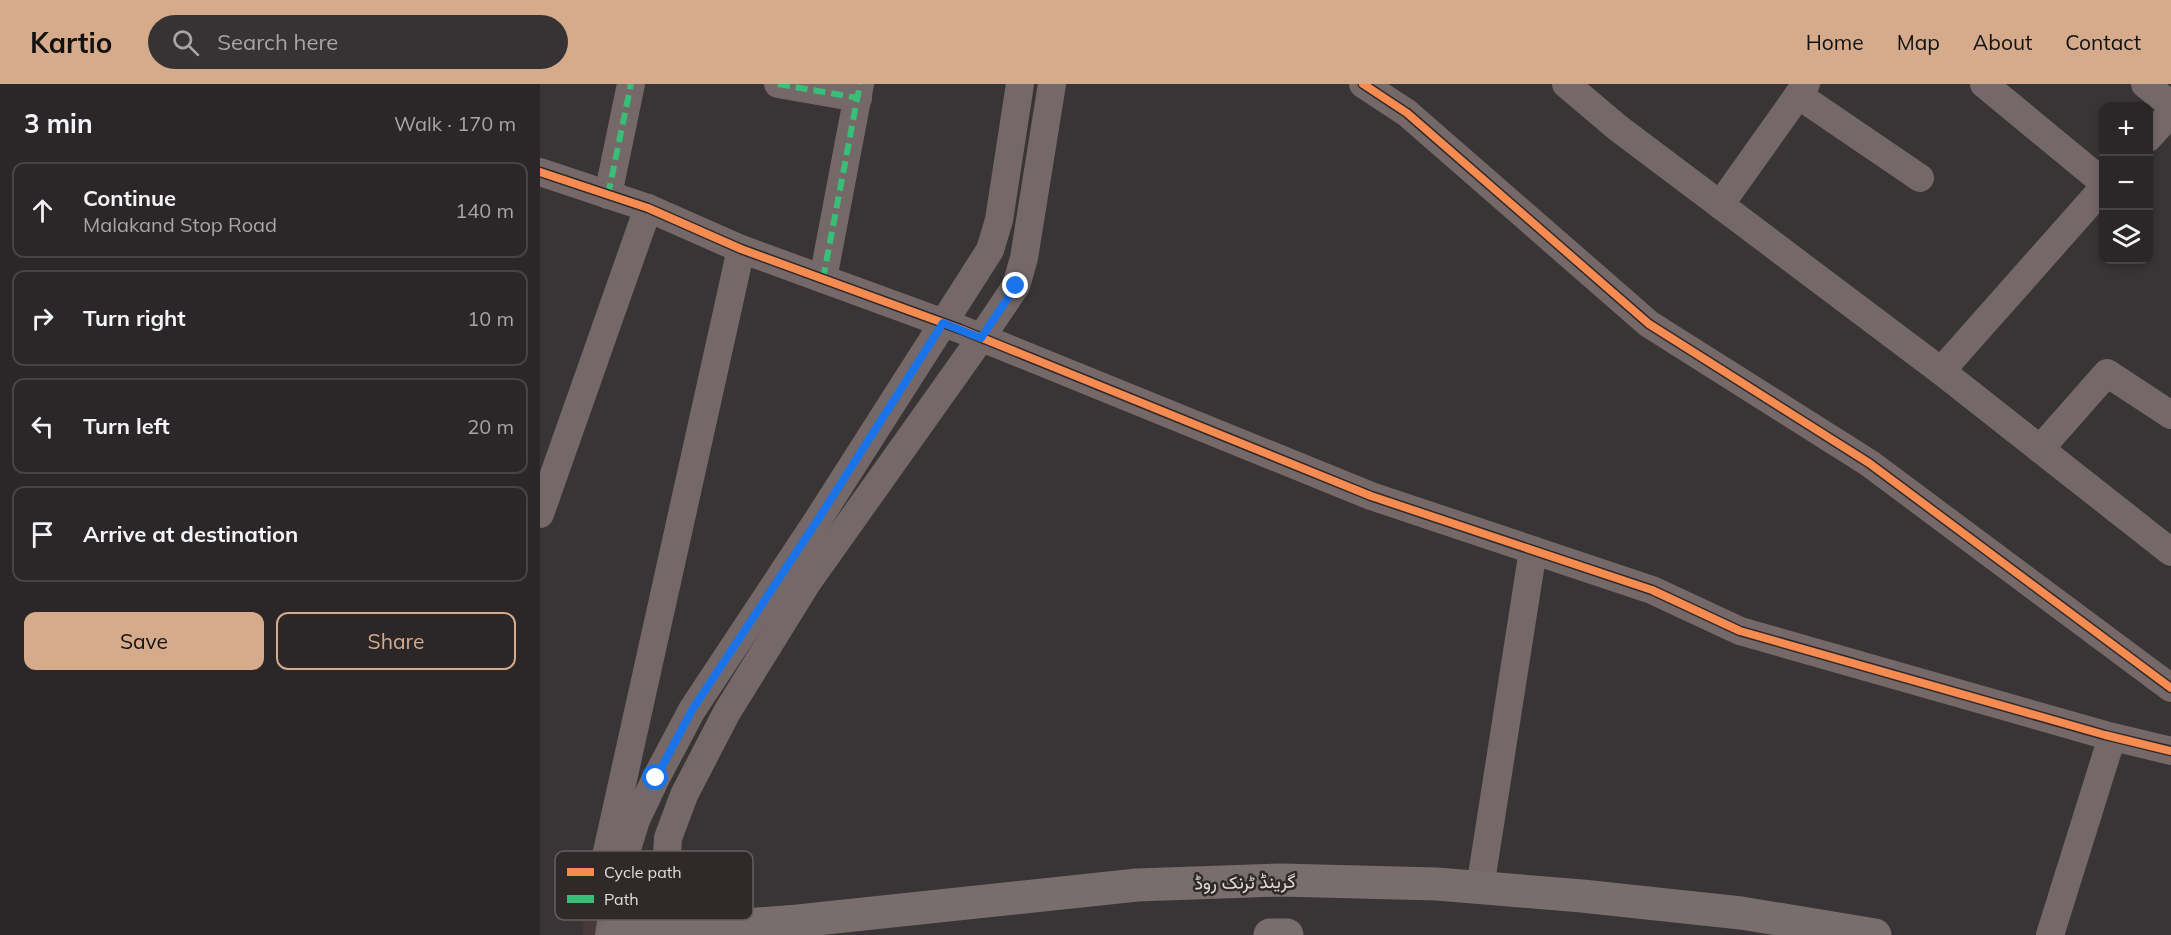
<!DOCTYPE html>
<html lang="en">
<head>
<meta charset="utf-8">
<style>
  :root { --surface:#2b2728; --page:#373334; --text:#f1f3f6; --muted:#a6a5a8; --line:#474445; --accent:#d6ab8b }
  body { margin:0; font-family:Mulish,Vazirmatn,sans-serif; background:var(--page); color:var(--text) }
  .controls { position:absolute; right:18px; top:18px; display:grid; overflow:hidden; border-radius:12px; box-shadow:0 3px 9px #0003 }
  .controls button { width:54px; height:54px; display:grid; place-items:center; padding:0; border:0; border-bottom:2px solid var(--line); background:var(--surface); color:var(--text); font:30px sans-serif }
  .stop { position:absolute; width:18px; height:18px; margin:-14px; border:4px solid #1a73e8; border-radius:50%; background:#fff }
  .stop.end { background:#1a73e8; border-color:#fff; box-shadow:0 2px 6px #0008 }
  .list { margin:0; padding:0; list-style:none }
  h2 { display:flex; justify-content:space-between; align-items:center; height:78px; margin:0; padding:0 24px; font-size:26px }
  h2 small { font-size:20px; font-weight:400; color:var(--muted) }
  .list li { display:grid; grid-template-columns:39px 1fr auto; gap:18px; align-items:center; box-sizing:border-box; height:96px; margin:0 12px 12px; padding:0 12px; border:2px solid var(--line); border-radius:12px }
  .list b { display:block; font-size:22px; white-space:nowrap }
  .list p { margin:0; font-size:20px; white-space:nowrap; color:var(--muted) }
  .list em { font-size:20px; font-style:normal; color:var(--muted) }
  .actions { display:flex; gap:12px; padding:18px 24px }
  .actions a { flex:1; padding:14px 0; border:2px solid var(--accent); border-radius:12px; text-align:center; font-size:21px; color:var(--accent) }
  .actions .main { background:var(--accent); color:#111 }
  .icon { flex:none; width:33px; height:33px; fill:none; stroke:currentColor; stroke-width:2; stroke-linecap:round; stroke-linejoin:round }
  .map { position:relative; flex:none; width:1631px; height:851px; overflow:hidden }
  header { display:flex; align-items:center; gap:36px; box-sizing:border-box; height:84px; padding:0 30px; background:var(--accent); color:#111 }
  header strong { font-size:28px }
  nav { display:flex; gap:33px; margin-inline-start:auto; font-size:21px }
  .search { width:420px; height:54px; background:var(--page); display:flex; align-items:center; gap:15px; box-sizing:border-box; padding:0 21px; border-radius:33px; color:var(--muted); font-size:22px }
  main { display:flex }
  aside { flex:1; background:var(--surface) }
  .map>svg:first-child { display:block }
  .built { fill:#473a3b }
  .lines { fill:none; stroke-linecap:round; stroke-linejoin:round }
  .street { stroke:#746869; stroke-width:28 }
  .highway { stroke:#796e6e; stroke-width:33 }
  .quiet { stroke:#3abd76; stroke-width:6; stroke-dasharray:12 6; stroke-linecap:butt }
  .cycleway-casing { stroke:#30292a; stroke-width:11 }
  .cycleway { stroke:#f68b52; stroke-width:8 }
  .route { stroke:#1a73e8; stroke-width:8 }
  .labels { text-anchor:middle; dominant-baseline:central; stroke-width:5; stroke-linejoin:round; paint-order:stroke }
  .street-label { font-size:18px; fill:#e1dcdc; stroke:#30292a }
  .key { fill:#30292a; stroke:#655f5f; stroke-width:1.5 }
  .key-label { font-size:16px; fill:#e1dcdc }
</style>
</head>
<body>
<header>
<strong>Kartio</strong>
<div class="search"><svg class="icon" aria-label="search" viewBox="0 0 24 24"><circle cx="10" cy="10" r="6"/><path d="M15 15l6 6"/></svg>Search here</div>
<nav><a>Home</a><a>Map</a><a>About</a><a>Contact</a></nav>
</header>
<main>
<aside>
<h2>3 min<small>Walk · 170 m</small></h2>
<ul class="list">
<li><svg class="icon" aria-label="ahead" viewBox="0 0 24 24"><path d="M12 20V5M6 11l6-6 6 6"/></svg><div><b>Continue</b><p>Malakand Stop Road</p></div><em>140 m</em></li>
<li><svg class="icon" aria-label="right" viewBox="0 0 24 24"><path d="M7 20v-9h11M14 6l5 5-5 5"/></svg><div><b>Turn right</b></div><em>10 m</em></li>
<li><svg class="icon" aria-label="left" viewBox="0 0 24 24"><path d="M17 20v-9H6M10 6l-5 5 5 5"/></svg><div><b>Turn left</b></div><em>20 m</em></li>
<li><svg class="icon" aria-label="arrive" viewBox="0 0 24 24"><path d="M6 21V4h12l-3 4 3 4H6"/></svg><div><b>Arrive at destination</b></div></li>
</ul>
<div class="actions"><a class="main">Save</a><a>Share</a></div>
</aside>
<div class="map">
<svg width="1631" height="851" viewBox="0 0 1631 851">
  <rect width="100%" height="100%" fill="#393435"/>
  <!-- built -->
  <polygon class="built" points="171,799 171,851 43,851 44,800"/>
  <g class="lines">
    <!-- street -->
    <g class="street">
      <polyline points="238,0 318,14"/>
      <polyline points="823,0 867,29 1109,240 1329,379 1631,604"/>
      <polyline points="1026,0 1078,44 1401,287 1631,468"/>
      <polyline points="1444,0 1564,99"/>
      <polyline points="1605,0 1631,21"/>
      <polyline points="1258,11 1380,94"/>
      <polyline points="1608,54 1631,29"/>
      <polyline points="0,88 108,124 201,165 420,245 831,412 1112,506 1200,547 1565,651 1631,667"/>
      <polyline points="68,111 91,0"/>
      <polyline points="1180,121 1266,0"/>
      <polyline points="283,195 320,0"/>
      <polyline points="1401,287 1564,103"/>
      <polyline points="1500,365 1567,289 1631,331"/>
      <polyline points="0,430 108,124"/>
      <polyline points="62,790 201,165"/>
      <polyline points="940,804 993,466"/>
      <polyline points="130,846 126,791 128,754 144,711 187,628 267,499 441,254 476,202 484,174 512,0"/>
      <polyline points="69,851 78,794 96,736 116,694 152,626 277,437 450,166 459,136 480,0"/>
      <polyline points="1510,851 1572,653"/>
    </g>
    <!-- highway -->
    <g class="highway">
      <polyline points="74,851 258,837 597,801 741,796 897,800 1042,812 1201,829 1335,851"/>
      <polyline points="730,851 747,851"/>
    </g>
    <!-- quiet -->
    <g class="quiet">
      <polyline points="238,0 318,14"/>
      <polyline points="68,111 91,0"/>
      <polyline points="283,195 320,0"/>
    </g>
    <!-- cycleway casing -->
    <g class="cycleway-casing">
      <g id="cycleway">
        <polyline points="823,0 867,29 1109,240 1329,379 1631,604"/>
        <polyline points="0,88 108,124 201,165 420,245 831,412 1112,506 1200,547 1565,651 1631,667"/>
      </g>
    </g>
    <!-- cycleway -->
    <use href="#cycleway" class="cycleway"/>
  </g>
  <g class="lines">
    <!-- route -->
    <polyline class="route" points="116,694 152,626 277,437 403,239 441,254 476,202"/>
  </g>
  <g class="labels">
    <!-- street labels -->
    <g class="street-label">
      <text transform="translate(705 798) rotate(-1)">گرینڈ ٹرنک روڈ</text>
    </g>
  </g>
  <!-- legend -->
  <rect x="15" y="767" width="198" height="69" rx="9" class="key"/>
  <rect x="27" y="784" width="27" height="8" fill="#f68b52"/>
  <rect x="27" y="811" width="27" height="8" fill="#3abd76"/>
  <g class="key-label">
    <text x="64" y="794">Cycle path</text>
    <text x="64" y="821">Path</text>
  </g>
</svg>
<div class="controls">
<button>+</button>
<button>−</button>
<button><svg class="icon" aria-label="layers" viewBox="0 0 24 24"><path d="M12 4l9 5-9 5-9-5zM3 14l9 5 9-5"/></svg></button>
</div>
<div class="stop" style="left:116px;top:694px"></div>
<div class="stop end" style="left:476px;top:202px"></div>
</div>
</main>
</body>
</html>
